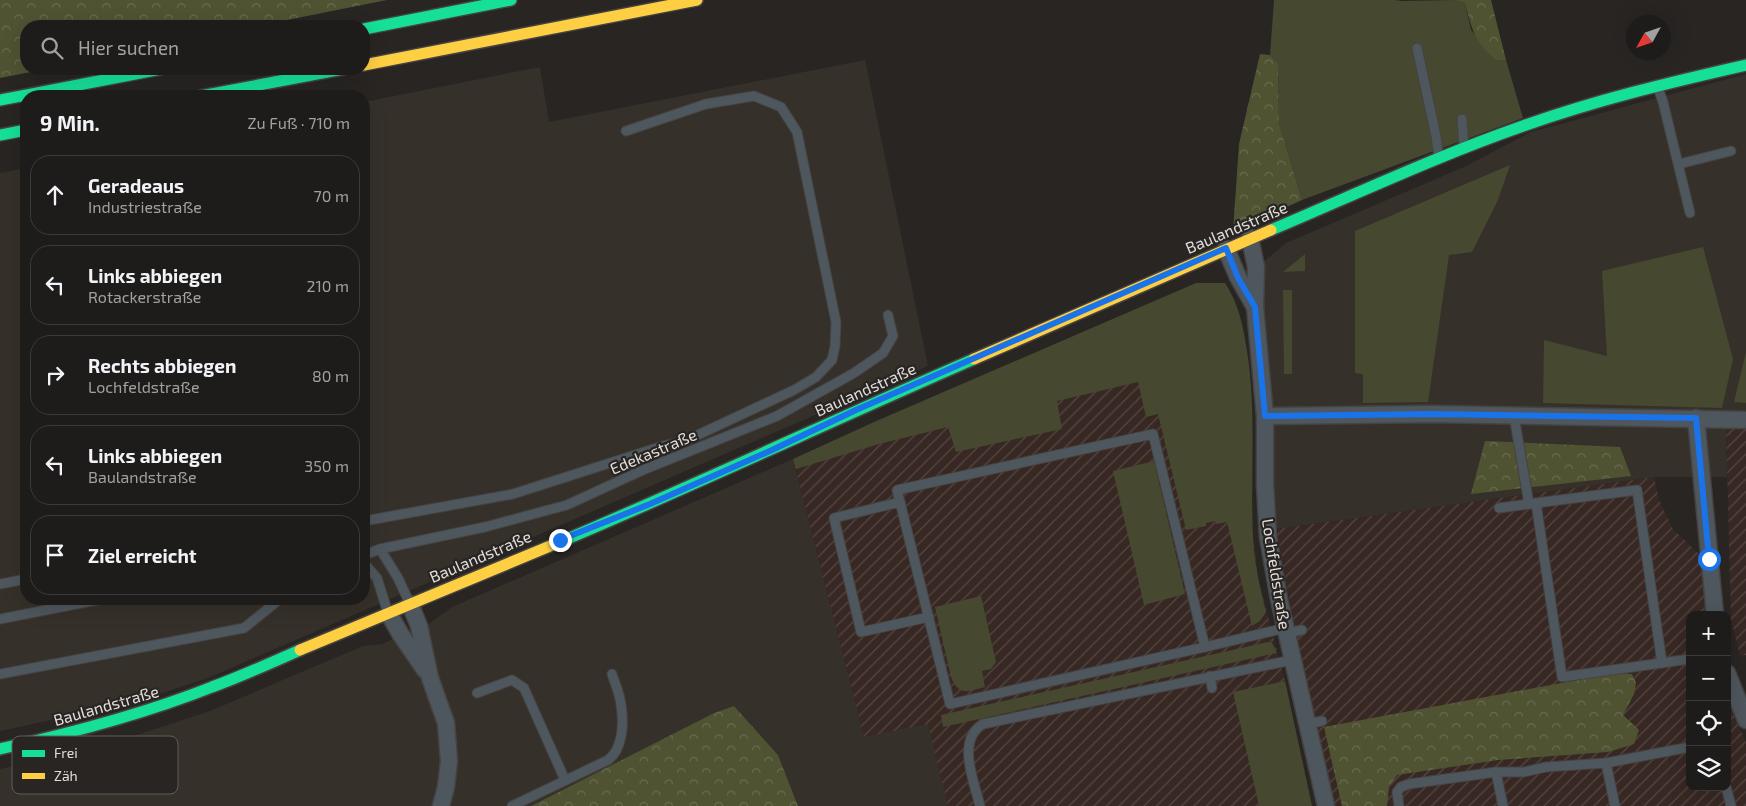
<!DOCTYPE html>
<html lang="de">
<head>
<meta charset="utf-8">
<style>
  :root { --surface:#1e1c1a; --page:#2b2927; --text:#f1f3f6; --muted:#a1a1a2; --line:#3c3a39 }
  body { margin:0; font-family:"Exo 2",sans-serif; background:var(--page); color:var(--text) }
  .controls { position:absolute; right:15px; bottom:15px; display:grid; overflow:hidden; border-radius:10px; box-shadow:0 5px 20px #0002 }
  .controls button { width:45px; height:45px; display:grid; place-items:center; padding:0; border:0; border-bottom:1px solid var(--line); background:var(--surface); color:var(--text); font:25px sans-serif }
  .compass { position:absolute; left:1626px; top:15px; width:45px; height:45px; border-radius:50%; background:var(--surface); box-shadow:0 5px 20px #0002; rotate:230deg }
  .stop { position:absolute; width:15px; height:15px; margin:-11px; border:4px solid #1a73e8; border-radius:50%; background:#fff }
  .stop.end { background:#1a73e8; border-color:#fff; box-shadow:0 1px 5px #0008 }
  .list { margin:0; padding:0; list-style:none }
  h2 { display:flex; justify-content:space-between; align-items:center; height:65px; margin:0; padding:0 20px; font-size:21px }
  h2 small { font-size:16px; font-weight:400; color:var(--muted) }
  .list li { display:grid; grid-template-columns:32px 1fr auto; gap:15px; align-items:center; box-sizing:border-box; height:80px; margin:0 10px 10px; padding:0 10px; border:1px solid var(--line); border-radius:20px }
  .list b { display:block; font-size:19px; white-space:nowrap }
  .list p { margin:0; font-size:16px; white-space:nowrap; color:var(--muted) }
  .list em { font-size:16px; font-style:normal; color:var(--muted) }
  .icon { flex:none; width:28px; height:28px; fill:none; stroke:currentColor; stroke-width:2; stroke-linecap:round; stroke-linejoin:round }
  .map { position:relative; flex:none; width:1746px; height:806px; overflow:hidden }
  .search { position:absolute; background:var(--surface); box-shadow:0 5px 20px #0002; left:20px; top:20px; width:350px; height:55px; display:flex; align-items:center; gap:12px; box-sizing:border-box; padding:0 18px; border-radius:20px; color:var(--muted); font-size:19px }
  .panel { position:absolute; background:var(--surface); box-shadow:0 5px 20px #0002; left:20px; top:90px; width:350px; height:515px; border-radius:20px }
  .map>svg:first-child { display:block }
  .built { fill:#36302a }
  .industrial { fill:url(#industrial-furrows) }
  .green { fill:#46482f }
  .forest { fill:url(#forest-crowns) }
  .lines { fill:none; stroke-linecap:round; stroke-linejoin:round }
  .lane-casing { stroke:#454342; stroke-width:11 }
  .street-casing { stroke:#454342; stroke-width:19 }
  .fast-casing { stroke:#454342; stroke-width:14 }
  .slow-casing { stroke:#454342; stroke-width:14 }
  .lane { stroke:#4e575d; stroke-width:9 }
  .street { stroke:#4e575d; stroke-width:16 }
  .fast { stroke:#16e098; stroke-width:11 }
  .slow { stroke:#ffcf43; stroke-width:11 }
  .route { stroke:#1a73e8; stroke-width:6 }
  .labels { text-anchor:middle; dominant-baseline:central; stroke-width:4.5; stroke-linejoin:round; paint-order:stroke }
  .street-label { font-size:16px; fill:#e1dfdd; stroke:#292522 }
  .key { fill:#292522; stroke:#605d5a; stroke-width:1 }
  .key-label { font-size:14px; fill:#e1dfdd }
</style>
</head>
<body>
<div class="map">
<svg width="1746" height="806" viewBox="0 0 1746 806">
  <defs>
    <pattern id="industrial-furrows" width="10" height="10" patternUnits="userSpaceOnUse" patternTransform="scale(1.25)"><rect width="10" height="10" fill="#382824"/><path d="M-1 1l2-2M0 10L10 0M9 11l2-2" fill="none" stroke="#544743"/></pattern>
    <pattern id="forest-crowns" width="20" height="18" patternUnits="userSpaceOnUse" patternTransform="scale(1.25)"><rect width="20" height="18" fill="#505332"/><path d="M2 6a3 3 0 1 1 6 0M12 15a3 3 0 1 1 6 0" fill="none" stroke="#696b4f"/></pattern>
  </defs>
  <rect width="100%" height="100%" fill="#282523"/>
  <!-- built -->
  <g class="built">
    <polygon points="865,60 928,366 208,678 135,702 0,731 0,173 26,168 26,599 364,599 364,102 540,67 549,122"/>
    <polygon points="1746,74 1746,428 1726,427 1727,477 1654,477 1276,529 1265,416 1263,262 1286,243 1464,167 1531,132"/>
    <polygon points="793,459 864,736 928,718 949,806 798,806 778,755 734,706 714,713 531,806 0,806 0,769 54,758 131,737 210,711 363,646 383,644 419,626 429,624 452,607"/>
  </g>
  <!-- industrial -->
  <g class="industrial">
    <polygon points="1206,351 1253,535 1258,578 1285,681 1312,806 948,806 928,724 864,737 793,459 875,427"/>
    <polygon points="1726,427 1746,428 1746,655 1740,656 1731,619"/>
    <polygon points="1654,477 1659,500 1673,529 1700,555 1708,615 1690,615 1690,787 1727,787 1727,699 1746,743 1746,806 1334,806 1312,715 1276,529"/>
  </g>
  <!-- green -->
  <g class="green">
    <polygon points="1274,0 1395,0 1402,1 1454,0 1465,3 1471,30 1498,61 1506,60 1523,118 1302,200 1279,123 1278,63 1270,55"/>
    <polygon points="1510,165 1498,200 1472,252 1449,255 1428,402 1363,403 1363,374 1355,373 1355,231"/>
    <polygon points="1703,247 1733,359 1722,408 1543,403 1544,340 1607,356 1602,271"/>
    <polygon points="1305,254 1305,271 1283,272"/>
    <path d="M 1196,283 L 1225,283 C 1239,304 1243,326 1247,351 C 1257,413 1250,475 1253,537 C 1254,562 1260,587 1266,612 L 1260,621 L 1252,626 L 1227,522 L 1216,524 L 1215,521 L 1206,523 L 1206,526 L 1186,530 L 1158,414 L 1146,417 L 1138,382 L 1057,401 L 1062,429 L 956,452 L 948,427 L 879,444 L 796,469 L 793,459 L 874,422 Z"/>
    <polygon points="1283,290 1292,290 1292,374 1284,374"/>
    <polygon points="1746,352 1746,403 1734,402"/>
    <polygon points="1154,461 1185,594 1144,605 1113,471"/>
    <path d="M 981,596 L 996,662 L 991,669 L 982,671 L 985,687 C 968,691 959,697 951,677 L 935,607 Z"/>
    <polygon points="1268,642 1272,643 1277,653 943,727 941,715"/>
    <polygon points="1285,681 1312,806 1259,806 1233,692"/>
  </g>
  <!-- forest -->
  <g class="forest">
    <polygon points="0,0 387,0 257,26 26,26 26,69 46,69 0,78"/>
    <path d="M 1454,0 L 1491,0 L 1506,60 L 1498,61 C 1475,44 1472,30 1465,3 Z"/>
    <polygon points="1260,54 1270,55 1278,63 1279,123 1302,200 1233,231 1239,144"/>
    <polygon points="1485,441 1620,447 1631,476 1471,494"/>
    <polygon points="1615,673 1632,674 1636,683 1634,694 1623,715 1639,730 1634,744 1608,752 1498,760 1397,775 1389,787 1387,806 1342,806 1324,727"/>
    <polygon points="734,706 778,755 798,806 531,806 714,713"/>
  </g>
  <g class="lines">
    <!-- lane casing -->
    <g class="lane-casing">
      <g id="lane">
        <polyline points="1417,48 1436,136 1439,159"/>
        <polyline points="1657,85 1663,102 1690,213"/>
        <polyline points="1462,119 1464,148"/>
        <polyline points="1679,164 1731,151"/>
        <polyline points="1514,416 1529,504"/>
        <polyline points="900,502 897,490 1153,434 1205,647 1285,628"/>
        <polyline points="1536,503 1637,490 1662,663"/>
        <polyline points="1499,508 1536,503 1562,677 1690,659"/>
        <polyline points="364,521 513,494 663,446 685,441 794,390 816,377 832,360 835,346 836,322 797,132 781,107 754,96 706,104 626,131"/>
        <polyline points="380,549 398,578 410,604"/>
        <polyline points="364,555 380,549 485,527 567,505 643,470 777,416 854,373 883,353 893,336 888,315"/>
        <polyline points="364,563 377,578 388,613"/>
        <polyline points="0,584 26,579"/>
        <polyline points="929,617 861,632 834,518 900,502 950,704 1205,647"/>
        <polyline points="0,619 102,599"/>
        <polyline points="1286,633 1302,630"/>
        <polyline points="0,674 244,628 280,599"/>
        <polyline points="1210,676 1212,688"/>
        <polyline points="477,693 512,680 524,688 565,780"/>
        <polyline points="1307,724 1322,721"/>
        <polyline points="1606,763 1615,806"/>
        <polyline points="1496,772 1503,806"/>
        <polyline points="1726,787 1731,806"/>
        <path d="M 512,806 L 608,760 C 623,749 624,723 621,705 C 620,694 615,684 612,674"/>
        <path d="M 980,806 C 974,781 956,740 983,724 L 1292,660"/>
        <polyline points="1399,806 1397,792 1401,787 1409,784 1496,772 1524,772 1546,767 1606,763 1690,747"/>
      </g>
    </g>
    <!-- street casing -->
    <g class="street-casing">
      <g id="street">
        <polyline points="1250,238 1256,267 1255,307 1265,416 1265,484 1268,537 1279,599 1326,806"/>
        <polyline points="1226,249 1238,277 1255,307"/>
        <polyline points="1265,416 1433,414 1746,420"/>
        <polyline points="1696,418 1715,615"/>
        <polyline points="410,604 419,626 430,678 446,723 449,761 446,787 441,806"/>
        <polyline points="389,614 401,635 425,670"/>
        <polyline points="1727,673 1746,720"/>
      </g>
    </g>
    <!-- fast casing -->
    <g class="fast-casing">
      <g id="fast">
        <polyline points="364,29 511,0"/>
        <polyline points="201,96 343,69"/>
        <polyline points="0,100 161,69"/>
        <polyline points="0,135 26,130"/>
        <path d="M 1271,230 C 1354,195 1437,156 1523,126 C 1596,100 1671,82 1746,65"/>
        <path d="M 567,539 C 704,481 838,418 974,359"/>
        <path d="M 0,749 C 72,733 144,714 212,687 C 242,676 271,663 300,650"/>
      </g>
    </g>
    <!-- slow casing -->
    <g class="slow-casing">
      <g id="slow">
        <polyline points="364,65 697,0"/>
        <polyline points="974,359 1271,230"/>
        <polyline points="300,650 567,539"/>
      </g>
    </g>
    <!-- lane -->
    <use href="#lane" class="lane"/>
    <!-- street -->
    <use href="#street" class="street"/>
    <!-- fast -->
    <use href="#fast" class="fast"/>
    <!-- slow -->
    <use href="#slow" class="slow"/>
  </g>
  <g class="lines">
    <!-- route -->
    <polyline class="route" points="560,540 650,504 772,450 856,410 1226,248 1238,278 1255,307 1265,416 1433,414 1696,418 1709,559"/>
  </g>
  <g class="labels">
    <!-- street labels -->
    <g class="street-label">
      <text transform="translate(1236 227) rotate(-23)">Baulandstraße</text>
      <text transform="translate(865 389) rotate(-24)">Baulandstraße</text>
      <text transform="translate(653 451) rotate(-23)">Edekastraße</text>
      <text transform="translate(480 556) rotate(-23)">Baulandstraße</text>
      <text transform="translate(1277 574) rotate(81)">Lochfeldstraße</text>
      <text transform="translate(106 705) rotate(-16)">Baulandstraße</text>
    </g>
  </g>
  <!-- legend -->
  <rect x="12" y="736" width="166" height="58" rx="8" class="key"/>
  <rect x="22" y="750" width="23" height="7" fill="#16e098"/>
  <rect x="22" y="773" width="23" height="6" fill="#ffcf43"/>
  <g class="key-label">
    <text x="54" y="758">Frei</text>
    <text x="54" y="781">Zäh</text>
  </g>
</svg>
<div class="controls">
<button>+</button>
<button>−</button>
<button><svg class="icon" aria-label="locate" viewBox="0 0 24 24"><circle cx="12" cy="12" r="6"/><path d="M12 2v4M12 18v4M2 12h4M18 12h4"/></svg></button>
<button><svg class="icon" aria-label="layers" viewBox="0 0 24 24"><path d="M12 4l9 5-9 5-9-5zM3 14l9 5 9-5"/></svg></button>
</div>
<svg class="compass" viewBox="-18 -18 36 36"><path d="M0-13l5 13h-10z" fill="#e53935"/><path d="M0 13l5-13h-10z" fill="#a1a1a2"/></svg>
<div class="stop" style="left:1709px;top:559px"></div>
<div class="stop end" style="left:560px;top:540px"></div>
<div class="search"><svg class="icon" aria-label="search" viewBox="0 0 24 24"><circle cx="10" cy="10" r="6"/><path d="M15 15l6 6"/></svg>Hier suchen</div>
<section class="panel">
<h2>9 Min.<small>Zu Fuß · 710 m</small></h2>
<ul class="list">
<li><svg class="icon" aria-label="ahead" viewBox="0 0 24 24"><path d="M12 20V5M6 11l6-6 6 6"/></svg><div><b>Geradeaus</b><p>Industriestraße</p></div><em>70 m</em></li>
<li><svg class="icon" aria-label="left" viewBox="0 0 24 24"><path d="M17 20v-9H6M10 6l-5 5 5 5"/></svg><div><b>Links abbiegen</b><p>Rotackerstraße</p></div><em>210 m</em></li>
<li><svg class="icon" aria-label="right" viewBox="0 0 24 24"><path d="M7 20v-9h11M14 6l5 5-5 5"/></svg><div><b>Rechts abbiegen</b><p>Lochfeldstraße</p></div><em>80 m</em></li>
<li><svg class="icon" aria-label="left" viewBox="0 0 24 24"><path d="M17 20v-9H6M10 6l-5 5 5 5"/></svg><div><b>Links abbiegen</b><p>Baulandstraße</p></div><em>350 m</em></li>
<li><svg class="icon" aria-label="arrive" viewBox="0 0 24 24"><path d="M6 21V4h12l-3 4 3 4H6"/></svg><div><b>Ziel erreicht</b></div></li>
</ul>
</section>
</div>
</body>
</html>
